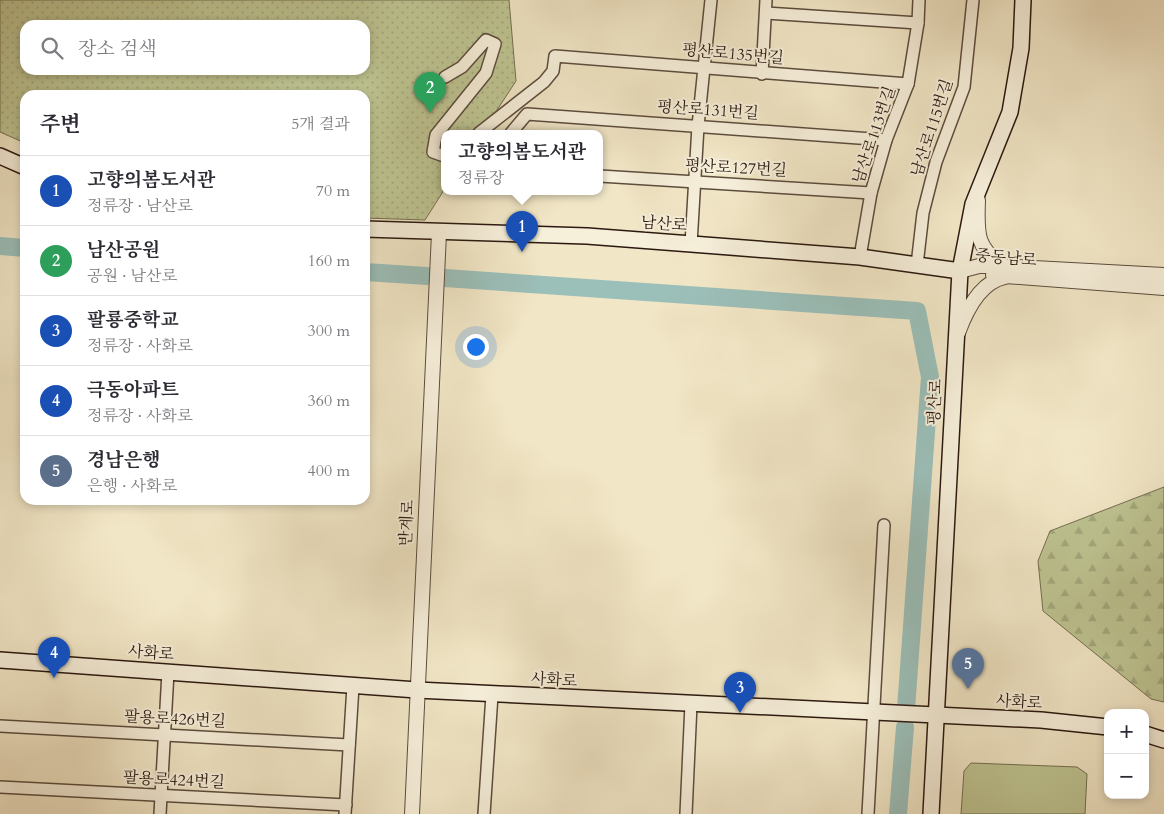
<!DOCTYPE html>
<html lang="ko">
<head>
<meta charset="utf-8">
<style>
  :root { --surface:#fff; --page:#f7f7f7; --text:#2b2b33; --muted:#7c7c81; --line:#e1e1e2; --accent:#7c3aed }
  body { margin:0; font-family:Cardo,"Noto Serif KR",serif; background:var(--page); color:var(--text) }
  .controls { position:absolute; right:15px; bottom:15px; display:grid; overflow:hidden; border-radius:10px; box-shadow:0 2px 8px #0003 }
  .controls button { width:45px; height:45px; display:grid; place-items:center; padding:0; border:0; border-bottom:1px solid var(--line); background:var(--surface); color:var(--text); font:25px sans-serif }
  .you { position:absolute; left:475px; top:346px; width:18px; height:18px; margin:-12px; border:4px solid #fff; border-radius:50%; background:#1a73e8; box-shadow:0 0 0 8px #1a73e833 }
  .badge { display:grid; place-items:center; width:32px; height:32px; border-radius:50%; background:var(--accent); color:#fff; font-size:16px; font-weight:700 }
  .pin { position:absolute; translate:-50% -41px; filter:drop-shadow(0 1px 2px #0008) }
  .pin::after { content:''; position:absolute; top:26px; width:18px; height:15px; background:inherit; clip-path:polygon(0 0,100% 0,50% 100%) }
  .popup { position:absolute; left:441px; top:130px; width:162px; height:65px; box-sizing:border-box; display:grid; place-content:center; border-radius:10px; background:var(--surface); filter:drop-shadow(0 1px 4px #0005); font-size:16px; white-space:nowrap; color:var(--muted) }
  .popup b { font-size:19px; color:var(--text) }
  .popup::after { content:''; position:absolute; left:50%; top:100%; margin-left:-10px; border:10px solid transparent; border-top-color:var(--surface) }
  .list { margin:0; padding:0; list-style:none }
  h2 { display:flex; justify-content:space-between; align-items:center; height:65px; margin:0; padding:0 20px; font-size:21px }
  h2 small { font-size:16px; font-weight:400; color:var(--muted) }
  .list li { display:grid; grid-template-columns:32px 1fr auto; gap:15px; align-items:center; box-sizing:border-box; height:70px; padding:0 20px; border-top:1px solid var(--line) }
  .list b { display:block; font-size:19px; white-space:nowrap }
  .list p { margin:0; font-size:16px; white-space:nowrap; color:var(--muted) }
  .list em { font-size:16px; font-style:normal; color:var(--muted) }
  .icon { flex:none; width:28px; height:28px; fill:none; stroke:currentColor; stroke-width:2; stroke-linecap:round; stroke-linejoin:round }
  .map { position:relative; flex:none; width:1164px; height:814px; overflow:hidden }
  .search { position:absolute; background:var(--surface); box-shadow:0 2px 8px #0003; left:20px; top:20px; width:350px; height:55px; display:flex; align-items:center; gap:12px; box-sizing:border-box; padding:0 18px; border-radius:15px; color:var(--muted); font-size:19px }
  .panel { position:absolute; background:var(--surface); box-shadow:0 2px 8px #0003; left:20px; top:90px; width:350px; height:415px; border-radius:15px }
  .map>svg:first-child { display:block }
  .forest { fill:url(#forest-firs); stroke:#746e51 }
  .park { fill:url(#park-dots); stroke:#746e51; fill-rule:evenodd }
  .garden { fill:#bec492; stroke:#746e51 }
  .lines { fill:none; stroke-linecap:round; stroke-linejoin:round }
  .river { stroke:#9bbfb9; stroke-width:18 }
  .minor-casing { stroke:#5c4c3e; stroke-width:14 }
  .tertiary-casing { stroke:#5c4c3e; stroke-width:16 }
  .secondary-casing { stroke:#2b1810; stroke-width:18 }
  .minor { stroke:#f6efda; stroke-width:11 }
  .tertiary { stroke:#f6efda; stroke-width:14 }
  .secondary { stroke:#f6efda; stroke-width:15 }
  .labels { text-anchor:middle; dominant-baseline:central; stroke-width:4; stroke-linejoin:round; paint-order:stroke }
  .street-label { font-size:16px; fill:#2b1810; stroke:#f6efda }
</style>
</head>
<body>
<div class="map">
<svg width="1164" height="814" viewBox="0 0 1164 814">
  <defs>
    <pattern id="forest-firs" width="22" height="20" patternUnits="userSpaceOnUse" patternTransform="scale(1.25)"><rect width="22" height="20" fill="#bec492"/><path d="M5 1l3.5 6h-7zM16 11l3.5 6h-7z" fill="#a3a87d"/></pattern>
    <pattern id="park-dots" width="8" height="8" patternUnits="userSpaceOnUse" patternTransform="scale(1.25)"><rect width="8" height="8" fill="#bec492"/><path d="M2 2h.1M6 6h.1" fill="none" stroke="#a3a87d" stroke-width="1.8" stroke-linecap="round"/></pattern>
  </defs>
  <rect width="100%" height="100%" fill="#f1e6c6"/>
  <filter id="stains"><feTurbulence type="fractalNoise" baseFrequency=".004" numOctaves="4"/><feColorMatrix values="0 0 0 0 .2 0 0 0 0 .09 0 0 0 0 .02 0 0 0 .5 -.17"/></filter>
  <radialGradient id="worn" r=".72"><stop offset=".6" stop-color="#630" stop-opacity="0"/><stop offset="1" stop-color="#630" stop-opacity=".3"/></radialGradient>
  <!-- forest -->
  <polygon class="forest" points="1164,487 1164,702 1151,699 1043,611 1038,561 1050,531"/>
  <!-- park -->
  <path class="park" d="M 0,0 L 509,0 L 516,81 L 482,133 L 444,133 L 444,190 L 425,220 L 365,218 L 365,95 L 25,95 L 25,143 L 0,132 ZM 25,25 L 365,25 L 365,70 L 25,70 Z"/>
  <!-- garden -->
  <polygon class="garden" points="971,763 1077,767 1087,774 1085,814 961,814 964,771"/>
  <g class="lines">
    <!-- river -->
    <g class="river">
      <polyline points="0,246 25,248"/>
      <polyline points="365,272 427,276"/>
      <polyline points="445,278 917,311 930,377 906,709"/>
      <polyline points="898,814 905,727"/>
    </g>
    <!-- minor casing -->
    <g class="minor-casing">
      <g id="minor">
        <polyline points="766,13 918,23"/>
        <polyline points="762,74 766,0"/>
        <polyline points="479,133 544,82 553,71 555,56 908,84"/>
        <polyline points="511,133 527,114 886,140"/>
        <polyline points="444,156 433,152 436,135 486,73 495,44 486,40 462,67 445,77"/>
        <polyline points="600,176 871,193"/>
        <polyline points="691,244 698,126 711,0"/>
        <polyline points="860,257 871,193 886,140 908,84 918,23 919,0"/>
        <polyline points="917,265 923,213 936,162 964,87 973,0"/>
        <polyline points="0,726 349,745"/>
        <polyline points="0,787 346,805"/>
        <polyline points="160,814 168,672"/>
        <polyline points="345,814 353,686"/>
        <polyline points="484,814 492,695"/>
        <polyline points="686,814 691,704"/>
        <polyline points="868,814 884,525"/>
      </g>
    </g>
    <!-- tertiary casing -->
    <g class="tertiary-casing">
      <g id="tertiary">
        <path d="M 978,200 C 977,232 975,248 1004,266"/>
        <polyline points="960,271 979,266 996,266 1164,275"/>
        <polyline points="993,275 1164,288"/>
        <path d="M 958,333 C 966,311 980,282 1005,277"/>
        <polyline points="412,814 439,233"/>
      </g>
    </g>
    <!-- secondary casing -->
    <g class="secondary-casing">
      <g id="secondary">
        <polyline points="0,156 25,167"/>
        <polyline points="365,229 587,236 860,257 960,271"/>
        <polyline points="0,660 417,690 1041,720 1108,727"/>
        <polyline points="1145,734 1164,740"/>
        <polyline points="931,814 960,271 973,204 1010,112 1021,48 1023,0"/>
      </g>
    </g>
    <!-- minor -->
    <use href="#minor" class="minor"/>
    <!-- tertiary -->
    <use href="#tertiary" class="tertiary"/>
    <!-- secondary -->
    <use href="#secondary" class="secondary"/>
  </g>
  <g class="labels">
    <!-- street labels -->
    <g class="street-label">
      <text transform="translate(733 54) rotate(5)">평산로135번길</text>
      <text transform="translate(708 110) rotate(4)">평산로131번길</text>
      <text transform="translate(932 128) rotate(-72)">남산로115번길</text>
      <text transform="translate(874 135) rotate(-71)">남산로113번길</text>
      <text transform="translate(736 168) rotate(3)">평산로127번길</text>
      <text transform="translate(664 224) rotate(4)">남산로</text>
      <text transform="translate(1006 258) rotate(5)">중동남로</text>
      <text transform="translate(935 402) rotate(-87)">평산로</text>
      <text transform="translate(407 523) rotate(-87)">반계로</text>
      <text transform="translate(151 653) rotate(4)">사화로</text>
      <text transform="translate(554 680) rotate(3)">사화로</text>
      <text transform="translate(1019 702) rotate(3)">사화로</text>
      <text transform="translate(175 719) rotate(3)">팔용로426번길</text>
      <text transform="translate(174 780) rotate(3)">팔용로424번길</text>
    </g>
  </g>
  <rect width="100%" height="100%" filter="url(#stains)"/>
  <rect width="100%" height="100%" fill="url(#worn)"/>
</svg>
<div class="controls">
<button>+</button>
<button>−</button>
</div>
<div class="you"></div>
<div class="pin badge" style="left:522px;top:252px;background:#1a4fb4">1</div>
<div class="popup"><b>고향의봄도서관</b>정류장</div>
<div class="pin badge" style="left:430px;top:113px;background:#2e9e5b">2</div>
<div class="pin badge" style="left:740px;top:713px;background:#1a4fb4">3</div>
<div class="pin badge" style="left:54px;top:678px;background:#1a4fb4">4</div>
<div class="pin badge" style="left:968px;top:689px;background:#5c6f8a">5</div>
<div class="search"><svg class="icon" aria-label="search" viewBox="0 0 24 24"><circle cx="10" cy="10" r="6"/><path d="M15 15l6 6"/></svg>장소 검색</div>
<section class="panel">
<h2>주변<small>5개 결과</small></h2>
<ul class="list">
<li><span class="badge" style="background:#1a4fb4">1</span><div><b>고향의봄도서관</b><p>정류장 · 남산로</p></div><em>70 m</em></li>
<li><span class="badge" style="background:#2e9e5b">2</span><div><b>남산공원</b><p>공원 · 남산로</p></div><em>160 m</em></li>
<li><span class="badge" style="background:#1a4fb4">3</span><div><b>팔룡중학교</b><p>정류장 · 사화로</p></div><em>300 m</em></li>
<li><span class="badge" style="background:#1a4fb4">4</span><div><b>극동아파트</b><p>정류장 · 사화로</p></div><em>360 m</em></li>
<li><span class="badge" style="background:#5c6f8a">5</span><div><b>경남은행</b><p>은행 · 사화로</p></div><em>400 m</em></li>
</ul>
</section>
</div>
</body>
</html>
